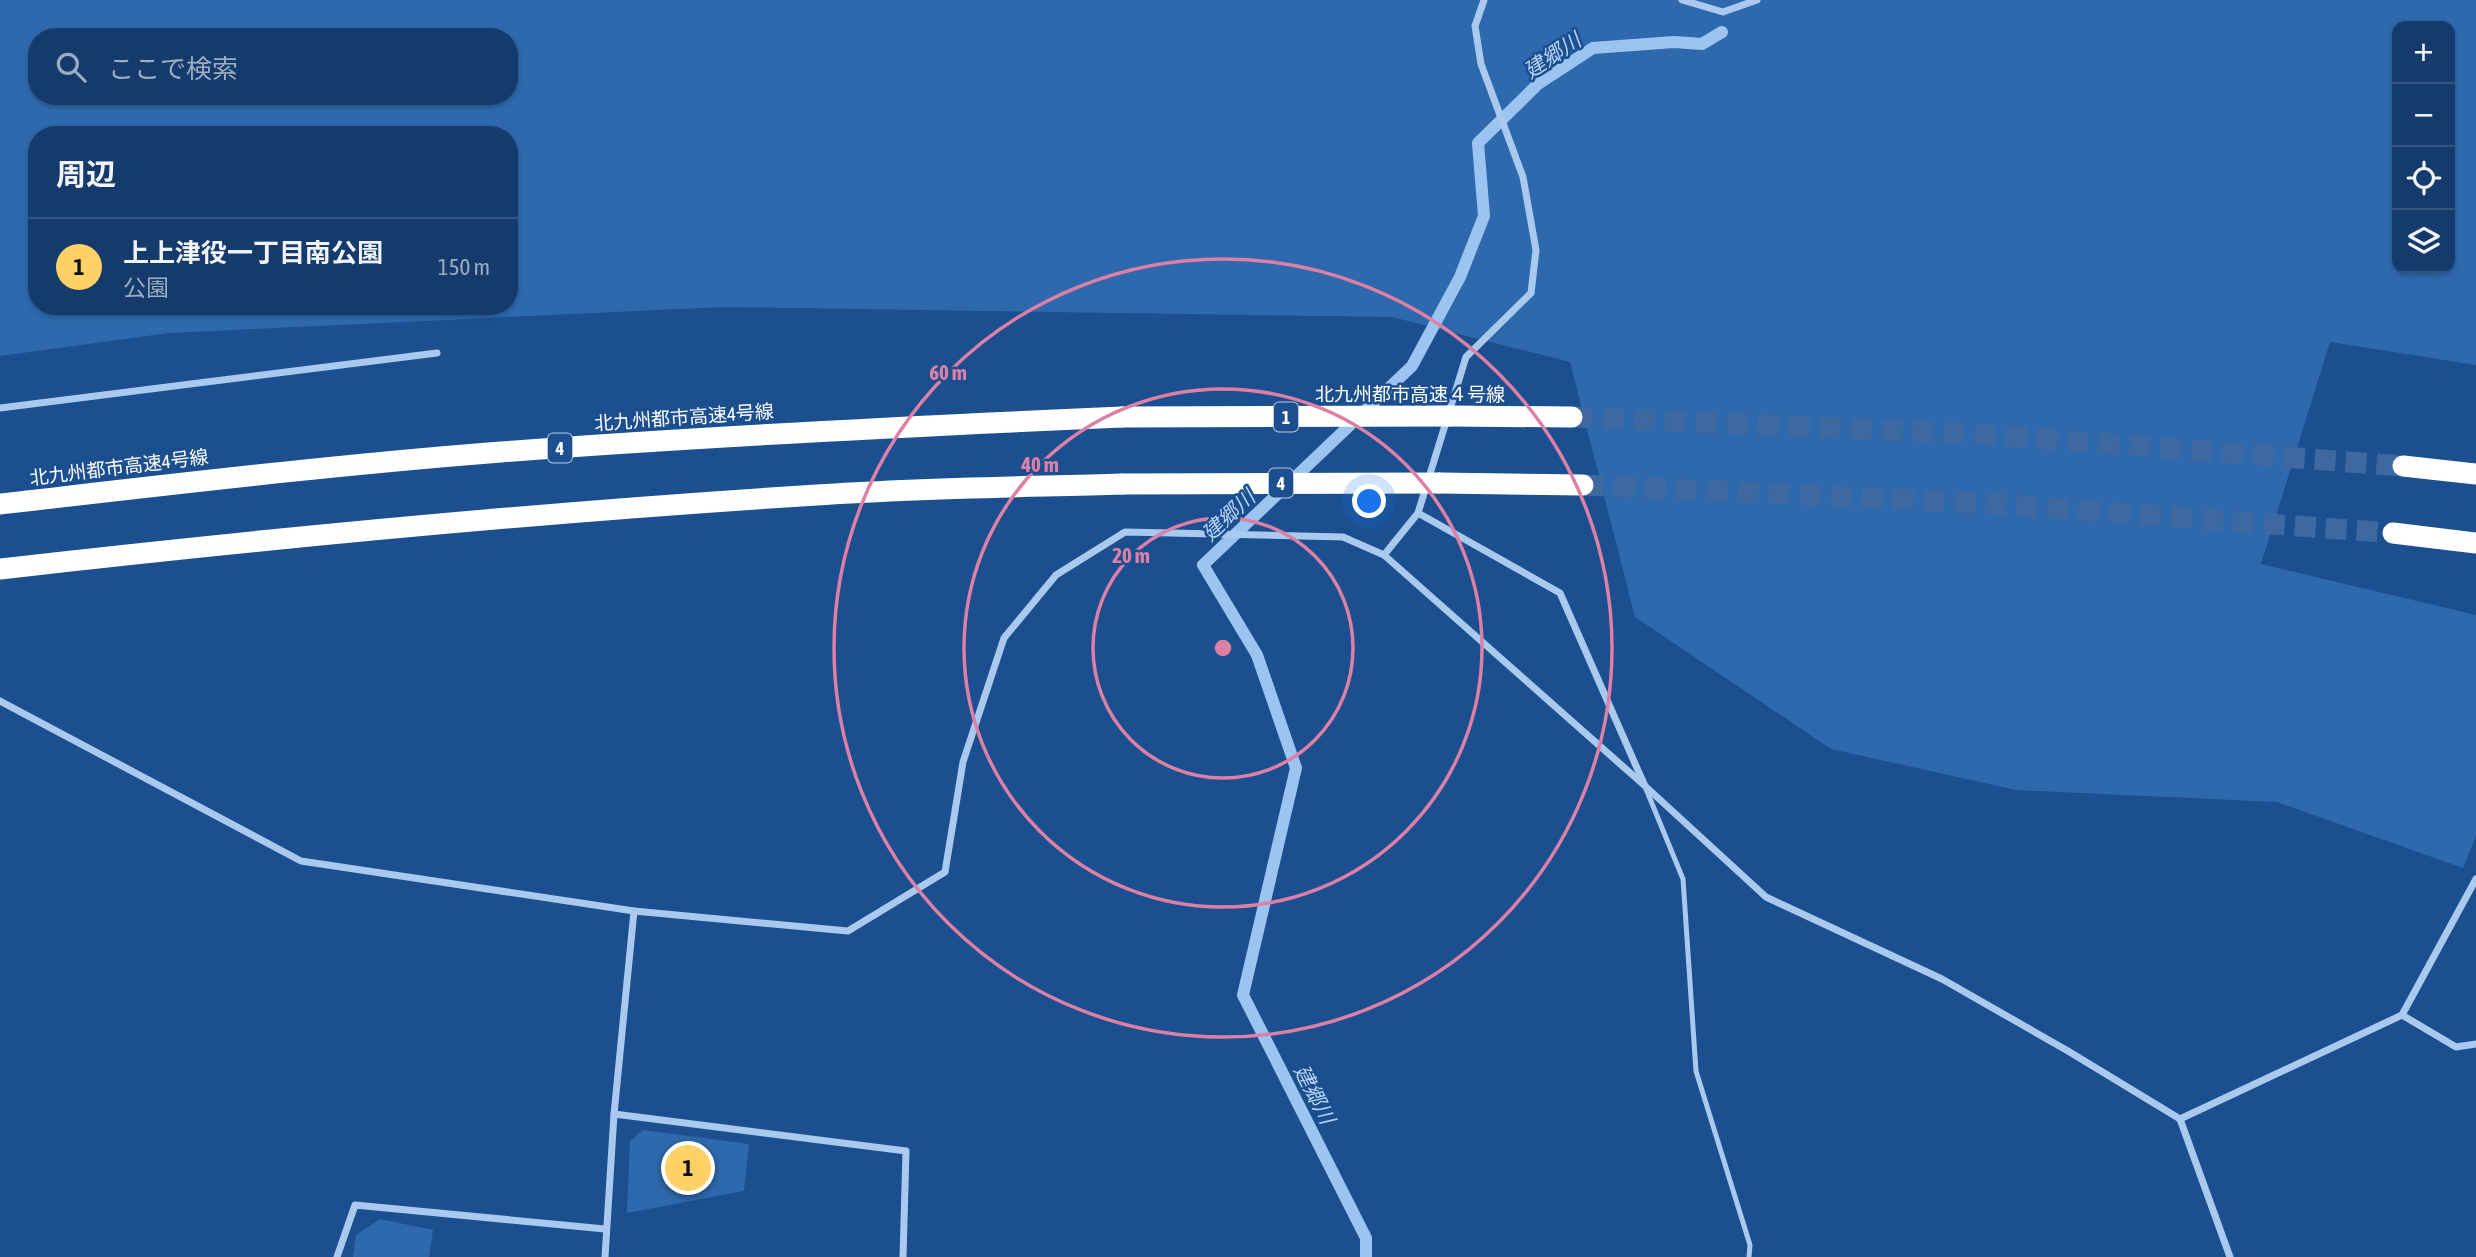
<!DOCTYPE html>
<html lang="ja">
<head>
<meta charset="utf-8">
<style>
  :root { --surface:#143b6b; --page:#214673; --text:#f1f3f6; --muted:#9dadc1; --line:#33557e; --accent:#ffd166 }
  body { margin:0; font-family:"Asap Condensed","Noto Sans JP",sans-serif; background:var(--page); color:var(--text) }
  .controls { position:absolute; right:21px; top:21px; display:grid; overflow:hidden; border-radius:14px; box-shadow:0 2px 5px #0004 }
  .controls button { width:63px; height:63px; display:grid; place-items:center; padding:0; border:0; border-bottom:2px solid var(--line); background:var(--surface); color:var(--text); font:35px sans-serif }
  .you { position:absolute; left:1370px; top:502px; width:24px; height:24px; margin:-18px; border:5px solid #fff; border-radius:50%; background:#1a73e8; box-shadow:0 0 0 10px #1a73e833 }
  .badge { display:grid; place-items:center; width:46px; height:46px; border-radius:50%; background:var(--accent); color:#111; font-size:23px; font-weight:700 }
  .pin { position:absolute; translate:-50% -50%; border:4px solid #fff; box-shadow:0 2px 7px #0006 }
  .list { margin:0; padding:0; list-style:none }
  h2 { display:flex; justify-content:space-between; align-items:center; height:91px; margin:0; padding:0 28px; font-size:30px }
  h2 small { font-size:23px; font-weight:400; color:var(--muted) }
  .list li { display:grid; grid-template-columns:46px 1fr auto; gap:21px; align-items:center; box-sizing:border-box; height:98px; padding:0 28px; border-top:2px solid var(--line) }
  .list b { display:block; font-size:26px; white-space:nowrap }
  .list p { margin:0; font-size:23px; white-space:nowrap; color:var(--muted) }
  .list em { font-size:23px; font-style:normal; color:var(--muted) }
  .icon { flex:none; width:38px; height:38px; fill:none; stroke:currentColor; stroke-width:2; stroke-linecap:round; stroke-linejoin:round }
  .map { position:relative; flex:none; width:2476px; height:1257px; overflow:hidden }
  .search { position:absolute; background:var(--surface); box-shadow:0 2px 5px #0004; left:28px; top:28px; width:490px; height:77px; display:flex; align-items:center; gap:18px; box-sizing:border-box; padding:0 24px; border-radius:28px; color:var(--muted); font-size:26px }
  .panel { position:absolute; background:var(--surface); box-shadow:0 2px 5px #0004; left:28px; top:126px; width:490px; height:189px; border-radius:28px }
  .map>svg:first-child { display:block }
  .green { fill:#2e69ad; fill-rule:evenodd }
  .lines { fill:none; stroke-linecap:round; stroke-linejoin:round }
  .stream { stroke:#9cc4f0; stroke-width:12 }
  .motorway-tunnel { stroke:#3d69a0; stroke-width:21; stroke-dasharray:21 10; stroke-linecap:butt }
  .service { stroke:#a9c9ee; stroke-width:5 }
  .minor { stroke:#a9c9ee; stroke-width:7 }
  .motorway { stroke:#fff; stroke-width:21 }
  .motorway-bridge { stroke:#fff; stroke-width:21 }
  .ring { fill:none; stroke:#dd80a5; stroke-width:3.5 }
  .labels { text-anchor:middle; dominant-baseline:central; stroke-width:5; stroke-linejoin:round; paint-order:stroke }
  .shield { fill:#1b4f8f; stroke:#bbcadd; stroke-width:2 }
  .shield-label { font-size:18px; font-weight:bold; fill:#fff }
  .street-label { font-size:19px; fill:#fff; stroke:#1b4f8f }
  .water-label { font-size:21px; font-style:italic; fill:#b5d3f5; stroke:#1b4f8f }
  .centre { fill:#dd80a5; stroke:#1b4f8f; stroke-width:3.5 }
  .ring-label { font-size:21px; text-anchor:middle; font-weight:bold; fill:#dd80a5; stroke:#1b4f8f; stroke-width:5; stroke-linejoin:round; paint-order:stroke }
</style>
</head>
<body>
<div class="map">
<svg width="2476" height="1257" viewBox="0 0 2476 1257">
  <rect width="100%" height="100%" fill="#1b4f8f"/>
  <!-- green -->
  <g class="green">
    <path d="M 0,0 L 2476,0 L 2476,365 L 2330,342 L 2261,564 L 2476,615 L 2476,836 L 2463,868 L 2277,802 L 2016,790 L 1831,749 L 1635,617 L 1570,362 L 1392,317 L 723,307 L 169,333 L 0,356 ZM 2397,26 L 2450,26 L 2450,268 L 2397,268 ZM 37,37 L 509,37 L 509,96 L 37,96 ZM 37,135 L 509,135 L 509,306 L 37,306 Z"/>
    <polygon points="643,1130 749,1144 744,1191 627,1213 630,1141"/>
    <polygon points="380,1219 433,1230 429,1257 353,1257 356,1235"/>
  </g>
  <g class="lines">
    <!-- stream -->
    <polyline class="stream" points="1366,1257 1366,1238 1243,995 1296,768 1257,655 1203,565 1412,366 1460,277 1484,216 1478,143 1538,84 1593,48 1674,42 1702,44 1722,32"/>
    <!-- motorway-tunnel -->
    <g class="motorway-tunnel">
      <polyline points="1572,417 1980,434 2403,466"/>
      <polyline points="1583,485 1981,503 2393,533"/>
    </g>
    <!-- service -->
    <polyline class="service" points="1646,789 1683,879 1696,1071 1750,1245 1749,1257"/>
    <!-- minor -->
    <g class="minor">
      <polyline points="1484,0 1475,26 1481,64 1523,177 1536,250 1531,293 1466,357 1418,513 1560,593 1644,784"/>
      <polyline points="1682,0 1723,12 1757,0"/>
      <polyline points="0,408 437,353"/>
      <polyline points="1384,555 1418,513"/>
      <polyline points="0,701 301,861 634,911 848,931 945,872 963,762 1004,638 1056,575 1125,532 1343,537 1384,555 1645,786 1766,897 1942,979 2068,1051 2180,1119 2230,1257"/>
      <polyline points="2402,1015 2456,1047 2476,1044"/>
      <polyline points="614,1114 906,1151 903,1257"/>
      <polyline points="2180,1119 2402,1015 2476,879"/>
      <polyline points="337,1257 355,1205 605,1229"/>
      <polyline points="605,1257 614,1114 634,911"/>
    </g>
    <!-- motorway -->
    <g class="motorway">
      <polyline points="1449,416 1572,417"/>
      <polyline points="2403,466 2476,474"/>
      <polyline points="1439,483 1583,485"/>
      <path d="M 0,504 C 167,485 334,465 501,452 C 708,436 915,426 1122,417"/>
      <polyline points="2393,533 2476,543"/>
      <path d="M 0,569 C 272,538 544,512 817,495 C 918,488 1021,487 1122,484"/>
    </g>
    <!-- motorway-bridge -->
    <g class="motorway-bridge">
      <polyline points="1122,417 1449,416"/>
      <polyline points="1122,484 1439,483"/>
    </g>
  </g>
  <!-- distance rings -->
  <g class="ring">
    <circle cx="1223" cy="648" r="130"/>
    <circle cx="1223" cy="648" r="259"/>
    <circle cx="1223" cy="648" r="389"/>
  </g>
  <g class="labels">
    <!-- shield labels -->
    <g class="shield">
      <rect x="1274" y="402.5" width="24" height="29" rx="5"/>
      <rect x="548" y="433.5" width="24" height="29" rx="5"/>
      <rect x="1269" y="468.5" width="24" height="29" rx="5"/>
    </g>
    <g class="shield-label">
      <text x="1286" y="417">1</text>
      <text x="560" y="448">4</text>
      <text x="1281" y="483">4</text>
    </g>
    <!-- street labels -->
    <g class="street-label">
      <text x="1410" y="394">北九州都市高速４号線</text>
      <text transform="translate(684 417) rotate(-4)">北九州都市高速4号線</text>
      <text transform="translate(119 467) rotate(-7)">北九州都市高速4号線</text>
    </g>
    <!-- water labels -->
    <g class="water-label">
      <text transform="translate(1552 55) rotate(-34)">建郷川</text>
      <text transform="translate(1228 515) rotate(-43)">建郷川</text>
      <text transform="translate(1315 1094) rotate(63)">建郷川</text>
    </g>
  </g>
  <circle cx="1223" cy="648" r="10" class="centre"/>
  <g class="ring-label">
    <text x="948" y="380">60 m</text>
    <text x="1040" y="472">40 m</text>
    <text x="1131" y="563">20 m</text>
  </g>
</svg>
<div class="controls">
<button>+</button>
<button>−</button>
<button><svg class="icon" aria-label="locate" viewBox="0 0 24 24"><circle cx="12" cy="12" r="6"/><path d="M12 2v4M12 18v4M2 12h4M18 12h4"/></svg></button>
<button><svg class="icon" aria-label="layers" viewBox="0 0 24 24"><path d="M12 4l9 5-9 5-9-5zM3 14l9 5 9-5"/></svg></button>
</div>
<div class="you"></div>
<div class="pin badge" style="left:688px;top:1168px">1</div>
<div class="search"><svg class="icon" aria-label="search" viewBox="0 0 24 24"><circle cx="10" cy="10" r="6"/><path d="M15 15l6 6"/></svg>ここで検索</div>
<section class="panel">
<h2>周辺<small></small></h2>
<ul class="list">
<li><span class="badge">1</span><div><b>上上津役一丁目南公園</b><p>公園</p></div><em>150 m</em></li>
</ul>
</section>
</div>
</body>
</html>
